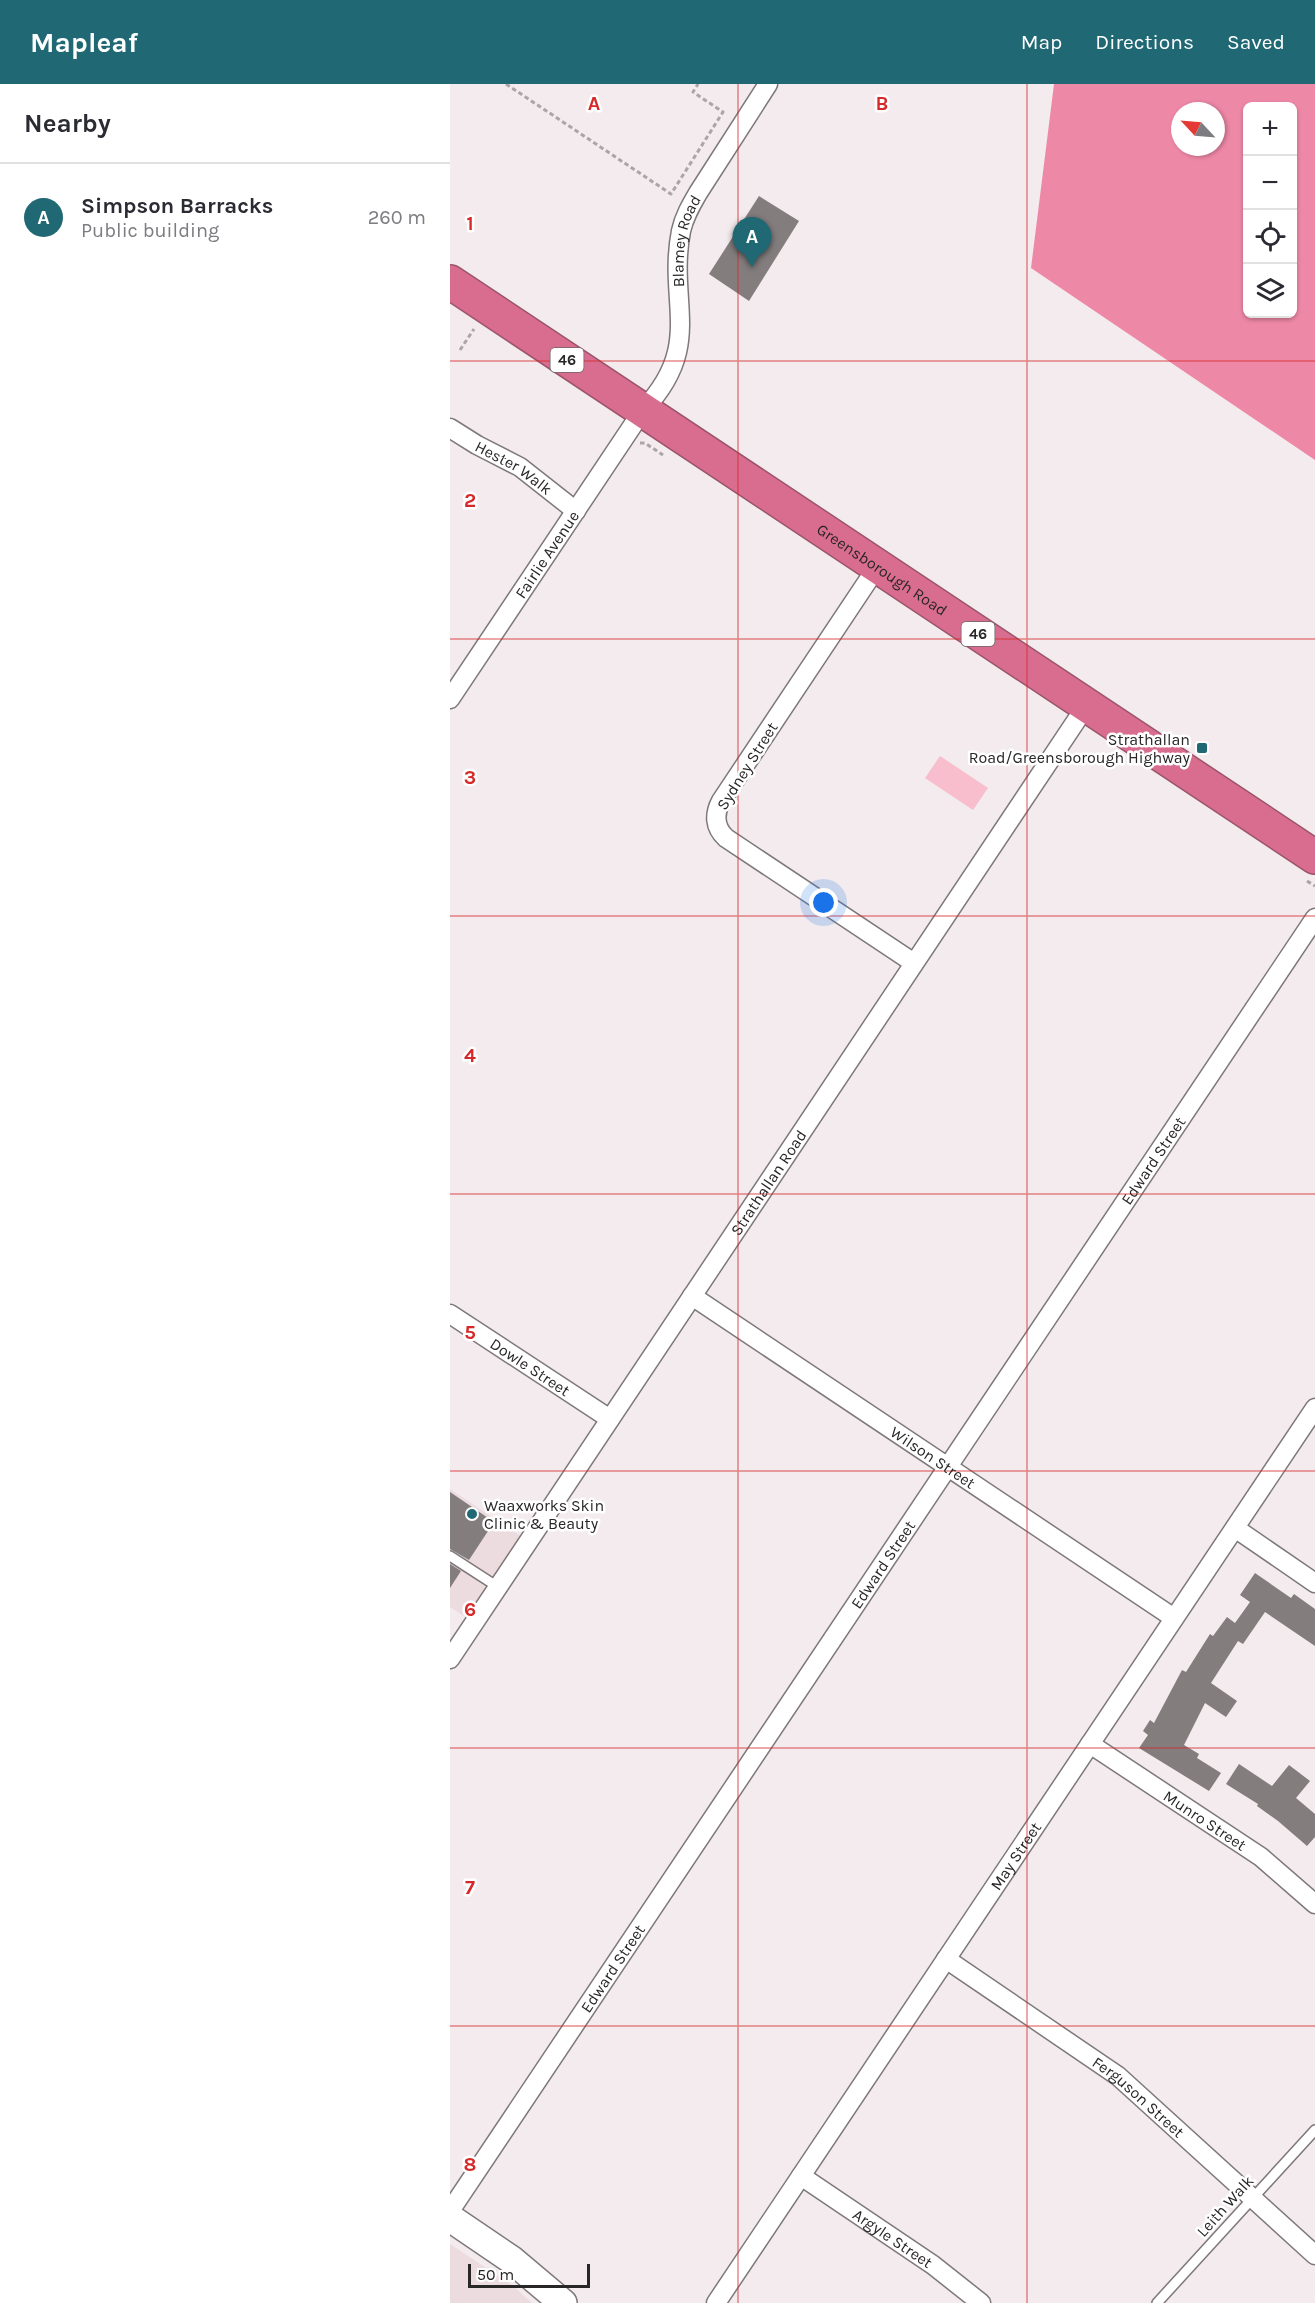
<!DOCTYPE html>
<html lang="en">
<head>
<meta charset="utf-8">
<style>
  :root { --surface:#fff; --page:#f7f7f7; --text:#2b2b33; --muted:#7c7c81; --line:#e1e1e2; --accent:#1f6874 }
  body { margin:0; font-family:Karla,sans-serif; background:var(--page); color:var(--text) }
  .controls { position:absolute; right:18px; top:18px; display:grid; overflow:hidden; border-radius:9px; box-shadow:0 2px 4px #0004 }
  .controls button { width:54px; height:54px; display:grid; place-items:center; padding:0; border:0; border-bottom:2px solid var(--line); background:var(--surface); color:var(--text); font:30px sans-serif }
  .compass { position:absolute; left:721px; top:18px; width:54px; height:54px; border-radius:50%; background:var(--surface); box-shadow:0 2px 4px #0004; rotate:296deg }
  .scale { position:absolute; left:18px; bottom:15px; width:122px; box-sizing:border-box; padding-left:6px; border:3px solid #292627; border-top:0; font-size:16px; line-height:21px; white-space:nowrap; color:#292627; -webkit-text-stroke:4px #fff; paint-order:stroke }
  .you { position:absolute; left:374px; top:819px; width:21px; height:21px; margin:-15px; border:4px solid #fff; border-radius:50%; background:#1a73e8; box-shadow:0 0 0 9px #1a73e833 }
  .badge { display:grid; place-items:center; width:39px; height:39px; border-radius:50%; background:var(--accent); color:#fff; font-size:20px; font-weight:700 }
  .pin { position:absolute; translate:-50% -50px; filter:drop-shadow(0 2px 3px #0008) }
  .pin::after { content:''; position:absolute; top:32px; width:21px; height:18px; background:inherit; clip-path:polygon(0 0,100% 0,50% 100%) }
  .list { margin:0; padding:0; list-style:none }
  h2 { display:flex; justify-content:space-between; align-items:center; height:78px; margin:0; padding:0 24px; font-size:26px }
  h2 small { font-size:20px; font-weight:400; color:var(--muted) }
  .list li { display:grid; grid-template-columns:39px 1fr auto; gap:18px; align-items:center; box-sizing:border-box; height:108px; padding:0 24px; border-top:2px solid var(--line) }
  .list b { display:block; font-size:22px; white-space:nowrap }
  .list p { margin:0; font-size:20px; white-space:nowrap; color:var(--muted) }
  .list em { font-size:20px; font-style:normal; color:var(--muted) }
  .icon { flex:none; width:33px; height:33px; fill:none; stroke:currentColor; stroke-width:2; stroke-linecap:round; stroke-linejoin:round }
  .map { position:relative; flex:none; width:865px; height:2219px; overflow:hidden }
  header { display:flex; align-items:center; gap:36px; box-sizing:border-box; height:84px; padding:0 30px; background:var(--accent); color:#fff }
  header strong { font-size:28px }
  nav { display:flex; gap:33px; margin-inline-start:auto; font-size:21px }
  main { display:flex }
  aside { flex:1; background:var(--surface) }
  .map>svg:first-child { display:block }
  .built { fill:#ecdce0 }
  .green { fill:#f8becd }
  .forest { fill:#ee88a7; fill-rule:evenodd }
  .building { fill:#837d7e }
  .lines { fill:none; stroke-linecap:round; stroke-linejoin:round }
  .lane-casing { stroke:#7e7879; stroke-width:12 }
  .street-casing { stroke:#7e7879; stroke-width:21 }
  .secondary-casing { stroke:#7e7879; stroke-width:30 }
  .highway-casing { stroke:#9b546b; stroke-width:36 }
  .path { stroke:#aba5a6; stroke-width:3; stroke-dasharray:4.5 3; stroke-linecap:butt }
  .lane { stroke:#fff; stroke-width:9 }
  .street { stroke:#fff; stroke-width:18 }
  .secondary { stroke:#fff; stroke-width:27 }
  .highway { stroke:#d96d90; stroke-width:33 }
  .grid { fill:none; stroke:#d62828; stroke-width:1.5; stroke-opacity:0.55 }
  .poi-dot { fill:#1f6874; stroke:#fff; stroke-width:2 }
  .labels { text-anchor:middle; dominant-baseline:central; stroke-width:5; stroke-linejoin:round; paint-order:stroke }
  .shield { fill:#fff; stroke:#696768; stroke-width:1.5 }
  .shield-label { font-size:15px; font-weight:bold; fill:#292627 }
  .street-label { font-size:16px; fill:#292627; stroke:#fff }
  .poi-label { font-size:16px; fill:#292627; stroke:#fff; text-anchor:end }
  .grid-label { font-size:20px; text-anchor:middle; font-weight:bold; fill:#d62828; stroke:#fff; stroke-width:5; stroke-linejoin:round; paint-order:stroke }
</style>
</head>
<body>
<header>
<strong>Mapleaf</strong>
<nav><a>Map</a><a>Directions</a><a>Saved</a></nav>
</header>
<main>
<aside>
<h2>Nearby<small></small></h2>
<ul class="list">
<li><span class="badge">A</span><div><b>Simpson Barracks</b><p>Public building</p></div><em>260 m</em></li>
</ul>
</aside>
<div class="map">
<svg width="865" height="2219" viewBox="0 0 865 2219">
  <rect width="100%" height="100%" fill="#f3ebed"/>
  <!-- built -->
  <g class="built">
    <polygon points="0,1405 71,1452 17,1534 0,1523"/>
    <polygon points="0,2160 62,2201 82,2219 0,2219"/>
  </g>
  <!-- green -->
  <polygon class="green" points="490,672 538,704 523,726 475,694"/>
  <!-- forest -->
  <path class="forest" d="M 604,0 L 865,0 L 865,376 L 581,184 ZM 798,22 L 842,22 L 842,230 L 798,230 ZM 730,27 L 766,27 L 766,63 L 730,63 Z"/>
  <!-- building -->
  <g class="building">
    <polygon points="309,112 349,137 299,217 259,190"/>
    <polygon points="0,1408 44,1438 19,1476 0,1465"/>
    <polygon points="0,1480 11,1487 0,1504"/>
    <polygon points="805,1489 841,1514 844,1510 865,1525 865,1562 815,1528 793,1560 788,1557 761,1599 787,1617 776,1633 755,1619 734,1661 749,1670 747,1674 771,1689 759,1707 689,1664 698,1651 693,1647 700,1636 704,1639 732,1586 736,1588 760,1550 763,1552 777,1533 785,1539 800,1518 790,1511"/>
    <polygon points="789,1680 822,1702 839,1681 860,1697 846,1714 865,1730 865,1753 857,1762 828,1737 807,1722 808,1720 776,1700"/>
  </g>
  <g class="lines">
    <!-- lane casing -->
    <g class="lane-casing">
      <g id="lane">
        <polyline points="0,1472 48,1503"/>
        <polyline points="707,2219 865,2046"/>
      </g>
    </g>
    <!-- street casing -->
    <g class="street-casing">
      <g id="street">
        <path id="s1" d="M 0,344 L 27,361 L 70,383 L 126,427"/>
        <path d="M 427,483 L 271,717 C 264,730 264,743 276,754 L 464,879"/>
        <path id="s2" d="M 0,615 L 193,326 C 255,261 217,219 231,147 C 234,133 241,121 248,109 L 318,0"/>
        <path id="s3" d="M 242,1212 L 724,1534"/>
        <path id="s4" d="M 0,1230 L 160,1335"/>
        <polyline points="785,1444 865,1499"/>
        <path id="s5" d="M 0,1575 L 636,622"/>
        <path id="s6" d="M 640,1660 L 811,1773 L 865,1820"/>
        <path id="s7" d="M 496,1875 L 668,1992 L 865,2171"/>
        <path id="s8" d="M 351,2092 L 483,2181 L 531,2219"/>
        <path id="s9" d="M 0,2127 L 865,834"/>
        <path id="s10" d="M 266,2219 L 865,1324"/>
      </g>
    </g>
    <!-- secondary casing -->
    <g class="secondary-casing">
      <polyline id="secondary" points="0,2134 62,2176 113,2219"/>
    </g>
    <!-- highway casing -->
    <g class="highway-casing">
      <g id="highway">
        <path id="s11" d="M 0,198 L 865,773"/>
      </g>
    </g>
    <!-- path -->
    <g class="path">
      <polyline points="56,0 221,110 273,28 243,8 248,0"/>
      <polyline points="10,266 24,245"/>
      <polyline points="190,359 195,359 213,371"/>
      <polyline points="857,797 865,802"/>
    </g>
    <!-- lane -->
    <use href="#lane" class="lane"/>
    <!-- street -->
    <use href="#street" class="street"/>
    <!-- secondary -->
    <use href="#secondary" class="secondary"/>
    <!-- highway -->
    <use href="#highway" class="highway"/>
  </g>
  <!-- grid -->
  <path class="grid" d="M 288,0 L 288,2219M 577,0 L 577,2219M 0,277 L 865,277M 0,555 L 865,555M 0,832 L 865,832M 0,1110 L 865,1110M 0,1387 L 865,1387M 0,1664 L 865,1664M 0,1942 L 865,1942"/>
  <!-- markers -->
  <g class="poi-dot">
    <rect x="746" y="658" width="12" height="12" rx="3"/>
    <circle cx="22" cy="1430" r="6"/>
  </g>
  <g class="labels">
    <!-- shield labels -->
    <g class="shield">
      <rect x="100.5" y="264" width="33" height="24" rx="4.5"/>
      <rect x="511.5" y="538" width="33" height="24" rx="4.5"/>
    </g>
    <g class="shield-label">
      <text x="117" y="276">46</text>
      <text x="528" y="550">46</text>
    </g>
    <!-- street labels -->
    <g class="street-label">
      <text stroke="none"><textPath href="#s2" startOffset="528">Blamey Road</textPath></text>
      <text stroke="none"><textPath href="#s1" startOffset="75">Hester Walk</textPath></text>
      <text stroke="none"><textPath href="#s2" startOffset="174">Fairlie Avenue</textPath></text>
      <text stroke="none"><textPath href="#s11" startOffset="519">Greensborough Road</textPath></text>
      <text transform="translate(297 682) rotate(-58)">Sydney Street</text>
      <text stroke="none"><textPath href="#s9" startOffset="1264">Edward Street</textPath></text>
      <text stroke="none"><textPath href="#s5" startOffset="573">Strathallan Road</textPath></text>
      <text stroke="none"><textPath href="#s4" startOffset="96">Dowle Street</textPath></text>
      <text stroke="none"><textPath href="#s3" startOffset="290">Wilson Street</textPath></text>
      <text stroke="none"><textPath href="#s9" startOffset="778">Edward Street</textPath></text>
      <text stroke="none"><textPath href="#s6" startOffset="138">Munro Street</textPath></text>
      <text stroke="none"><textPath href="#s10" startOffset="538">May Street</textPath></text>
      <text stroke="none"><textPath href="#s9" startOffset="292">Edward Street</textPath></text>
      <text stroke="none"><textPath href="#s7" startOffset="237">Ferguson Street</textPath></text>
      <text transform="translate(775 2122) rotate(-48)">Leith Walk</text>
      <text stroke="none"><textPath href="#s8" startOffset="111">Argyle Street</textPath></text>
    </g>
    <!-- poi labels -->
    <g class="poi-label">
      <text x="740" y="655">Strathallan<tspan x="740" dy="18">Road/Greensborough Highway</tspan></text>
      <text x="34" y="1421" text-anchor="start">Waaxworks Skin<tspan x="34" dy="18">Clinic &amp; Beauty</tspan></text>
    </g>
  </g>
  <g class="grid-label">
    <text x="144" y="26">A</text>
    <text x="432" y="26">B</text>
    <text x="20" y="146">1</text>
    <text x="20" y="423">2</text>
    <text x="20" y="700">3</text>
    <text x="20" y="978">4</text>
    <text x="20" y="1255">5</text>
    <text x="20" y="1532">6</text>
    <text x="20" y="1810">7</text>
    <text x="20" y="2087">8</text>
  </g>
</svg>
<div class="controls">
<button>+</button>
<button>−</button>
<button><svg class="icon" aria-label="locate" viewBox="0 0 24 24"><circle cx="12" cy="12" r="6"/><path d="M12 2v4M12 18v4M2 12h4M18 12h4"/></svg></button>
<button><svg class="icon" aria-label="layers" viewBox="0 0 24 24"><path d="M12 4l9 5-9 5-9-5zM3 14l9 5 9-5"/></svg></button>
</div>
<svg class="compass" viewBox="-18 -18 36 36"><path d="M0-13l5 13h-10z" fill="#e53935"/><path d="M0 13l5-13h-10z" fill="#7c7c81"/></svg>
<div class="scale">50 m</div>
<div class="you"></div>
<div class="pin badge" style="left:302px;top:183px">A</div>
</div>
</main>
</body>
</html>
